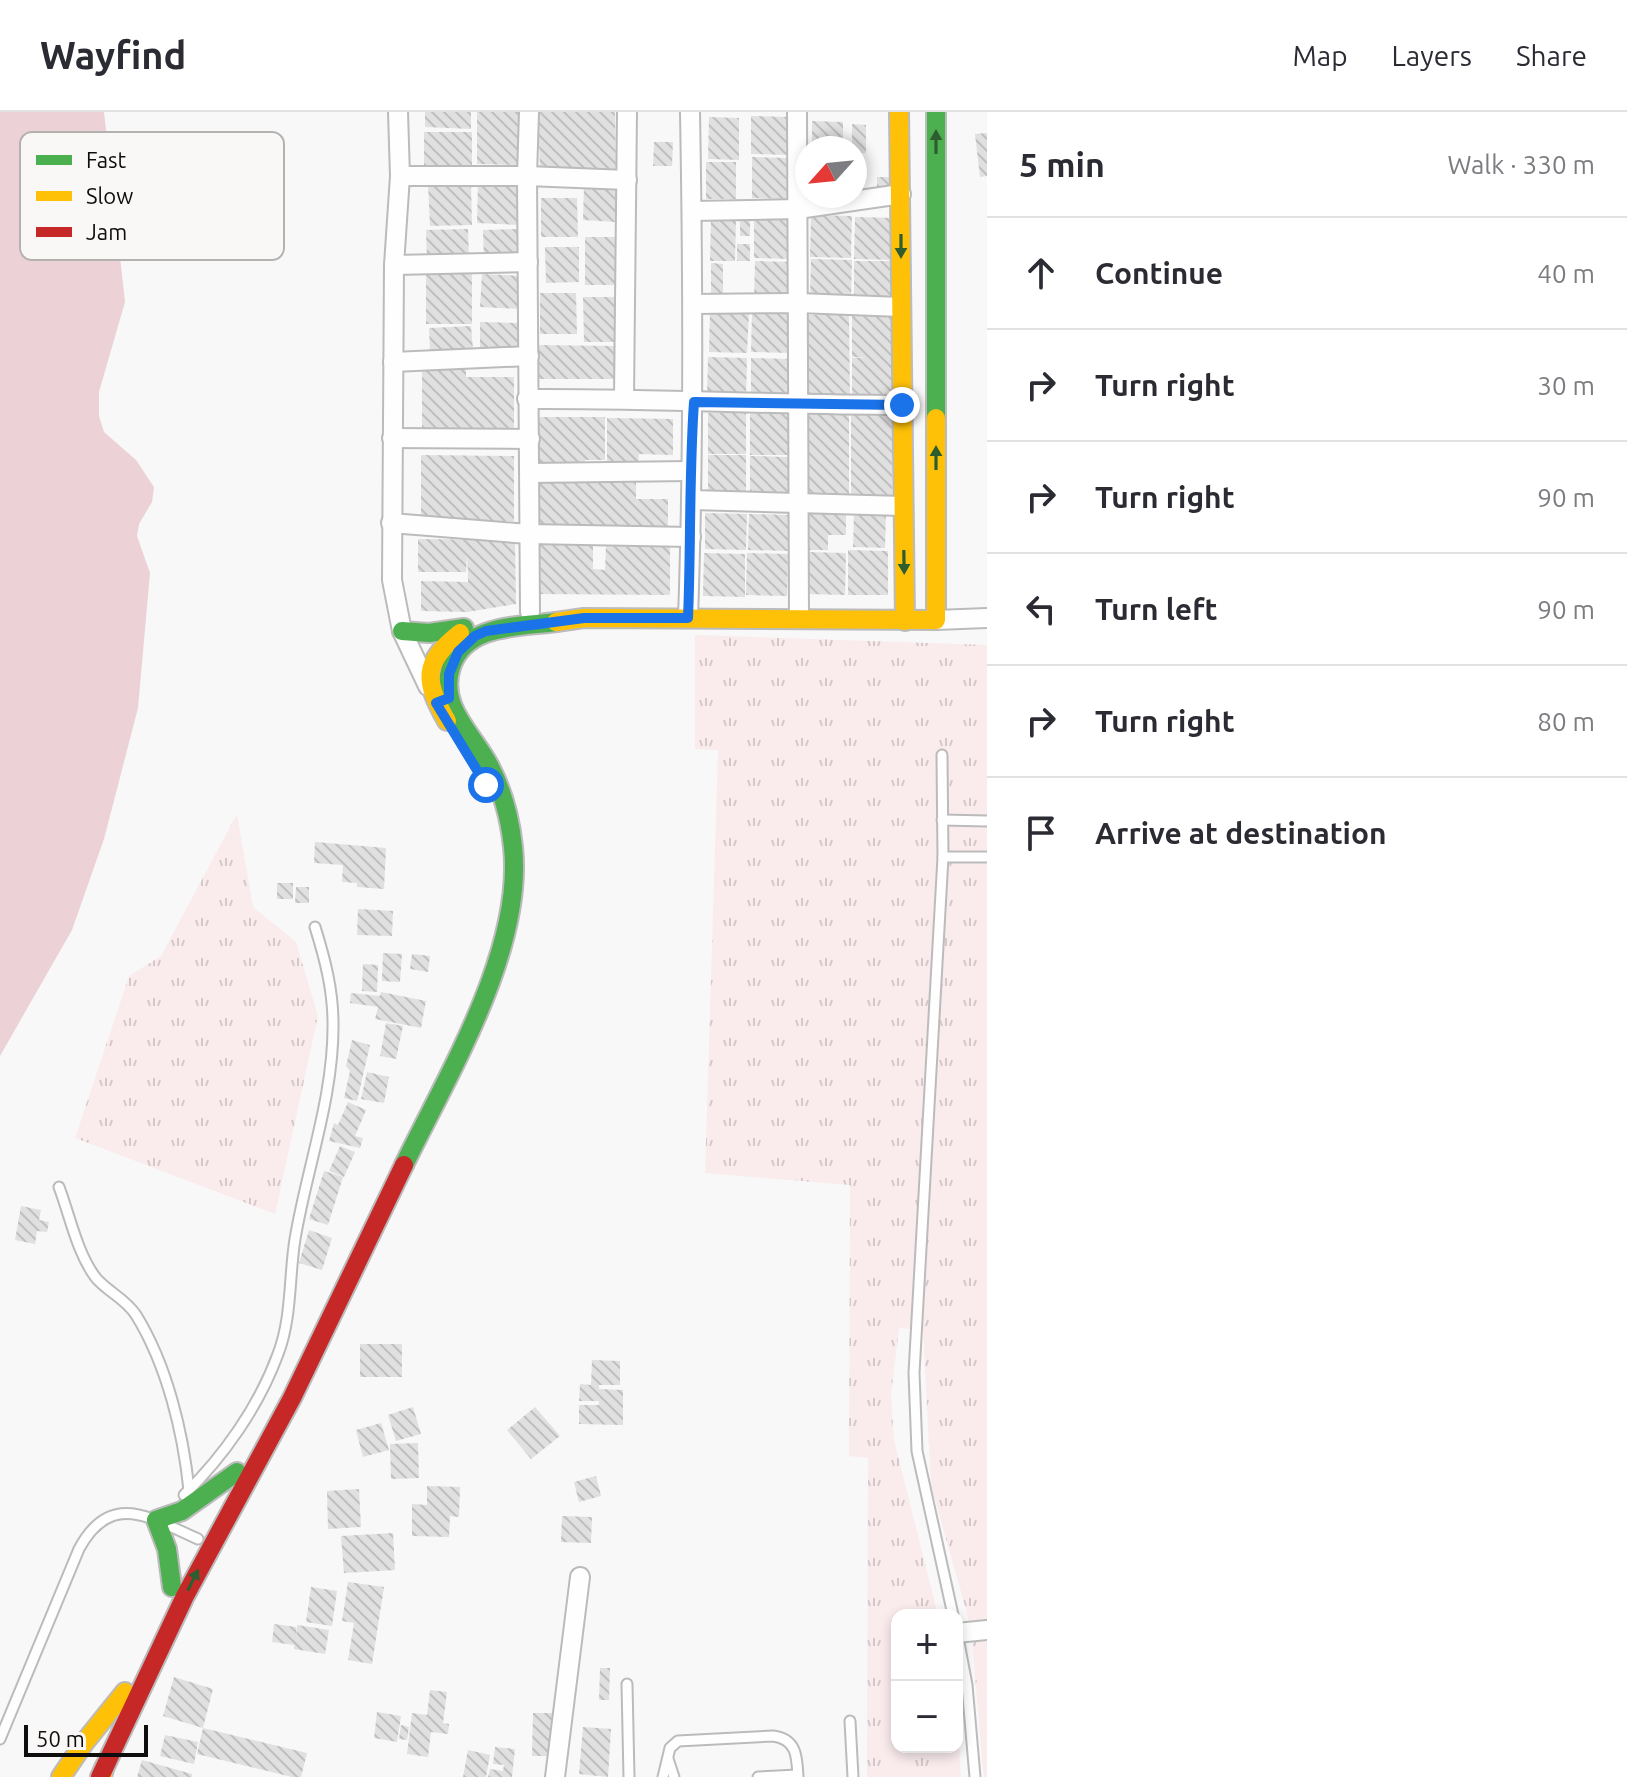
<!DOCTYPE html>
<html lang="en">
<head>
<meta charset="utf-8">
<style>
  :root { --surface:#fff; --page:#f7f7f7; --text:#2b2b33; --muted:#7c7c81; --line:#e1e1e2 }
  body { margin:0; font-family:Ubuntu,sans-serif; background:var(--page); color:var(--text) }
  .controls { position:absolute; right:24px; bottom:24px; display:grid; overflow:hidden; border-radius:16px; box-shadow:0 4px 12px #0003 }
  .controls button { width:72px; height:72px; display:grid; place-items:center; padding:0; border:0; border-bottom:2px solid var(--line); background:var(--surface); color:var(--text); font:40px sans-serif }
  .compass { position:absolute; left:795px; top:24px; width:72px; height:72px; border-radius:50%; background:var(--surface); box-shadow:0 4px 12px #0003; rotate:243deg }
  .scale { position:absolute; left:24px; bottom:20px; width:124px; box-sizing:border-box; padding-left:8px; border:4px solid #0f0e0e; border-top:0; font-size:22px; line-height:28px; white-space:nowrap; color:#0f0e0e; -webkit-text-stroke:6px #faf7f7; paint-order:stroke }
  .stop { position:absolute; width:24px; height:24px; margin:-18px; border:6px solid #1a73e8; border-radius:50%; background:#fff }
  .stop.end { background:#1a73e8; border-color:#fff; box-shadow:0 2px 8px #0008 }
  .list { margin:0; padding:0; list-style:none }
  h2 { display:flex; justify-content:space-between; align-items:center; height:104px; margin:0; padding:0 32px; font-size:34px }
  h2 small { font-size:26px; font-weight:400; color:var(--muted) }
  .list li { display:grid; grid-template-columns:52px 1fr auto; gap:24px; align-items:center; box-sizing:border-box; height:112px; padding:0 32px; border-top:2px solid var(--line) }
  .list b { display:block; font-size:30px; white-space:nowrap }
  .list em { font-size:26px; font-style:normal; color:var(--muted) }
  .icon { flex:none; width:44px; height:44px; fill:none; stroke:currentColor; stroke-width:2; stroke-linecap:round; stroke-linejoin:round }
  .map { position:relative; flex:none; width:987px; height:1665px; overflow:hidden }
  header { display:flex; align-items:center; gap:48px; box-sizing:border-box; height:112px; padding:0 40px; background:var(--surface); border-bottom:2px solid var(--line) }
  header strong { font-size:38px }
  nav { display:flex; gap:44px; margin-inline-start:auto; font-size:28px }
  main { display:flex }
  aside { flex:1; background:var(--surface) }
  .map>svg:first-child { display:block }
  .grass { fill:url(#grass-tufts) }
  .water { fill:#ecd2d6 }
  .building { fill:url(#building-back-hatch) }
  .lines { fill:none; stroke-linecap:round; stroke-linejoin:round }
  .lane-casing { stroke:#bcbbbb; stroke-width:13 }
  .street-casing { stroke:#bcbbbb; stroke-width:22 }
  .fast-casing { stroke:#bcbbbb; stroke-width:22 }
  .slow-casing { stroke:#bcbbbb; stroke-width:22 }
  .jam-casing { stroke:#bcbbbb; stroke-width:22 }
  .lane { stroke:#fefefe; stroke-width:9 }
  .street { stroke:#fefefe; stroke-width:18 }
  .fast { stroke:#4caf50; stroke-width:18 }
  .slow { stroke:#ffc107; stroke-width:18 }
  .jam { stroke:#c62828; stroke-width:18 }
  .oneway { fill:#2e5e2f }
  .route { stroke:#1a73e8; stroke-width:10 }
  .key { fill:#faf7f7; stroke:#b4b1b1; stroke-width:2 }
  .key-label { font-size:22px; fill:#0f0e0e }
</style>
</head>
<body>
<header>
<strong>Wayfind</strong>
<nav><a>Map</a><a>Layers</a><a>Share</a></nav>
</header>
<main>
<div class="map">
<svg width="987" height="1665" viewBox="0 0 987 1665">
  <defs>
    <pattern id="grass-tufts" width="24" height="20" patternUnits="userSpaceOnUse" patternTransform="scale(2)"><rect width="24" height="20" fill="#faebed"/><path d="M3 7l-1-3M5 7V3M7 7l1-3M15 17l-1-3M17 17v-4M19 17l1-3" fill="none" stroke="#d5c8ca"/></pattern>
    <pattern id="building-back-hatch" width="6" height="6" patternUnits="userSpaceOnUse" patternTransform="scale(2)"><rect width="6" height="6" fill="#e1e0e0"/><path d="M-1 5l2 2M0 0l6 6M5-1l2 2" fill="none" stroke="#c0bfbf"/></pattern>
  </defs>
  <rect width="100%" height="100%" fill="#f9f8f8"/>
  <!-- grass -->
  <g class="grass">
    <polygon points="695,523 987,533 987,1665 984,1665 982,1647 971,1516 931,1373 923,1218 899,1216 891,1283 894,1328 938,1503 897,1503 897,1635 957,1635 957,1602 961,1665 867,1665 868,1346 849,1344 850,1073 705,1061 718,638 695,637"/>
    <polygon points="237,702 253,795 296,830 318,904 275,1102 75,1026 129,864 161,844"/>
  </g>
  <!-- water -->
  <polygon class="water" points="0,0 104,0 125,190 99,280 99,304 104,320 136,348 154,375 152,390 139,412 137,424 150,461 138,596 104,727 72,818 0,944"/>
  <!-- building -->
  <g class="building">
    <polygon points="425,0 471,0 471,17 425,15"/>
    <polygon points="477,0 518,0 518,53 477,52"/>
    <polygon points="538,0 615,0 616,57 540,58"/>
    <polygon points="751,4 790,5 790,43 751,42"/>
    <polygon points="709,5 739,6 739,48 708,47"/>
    <polygon points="812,9 843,10 843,36 812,36"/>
    <polygon points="852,12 866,13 866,41 855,41 855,36 852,36"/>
    <rect x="424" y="20" width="48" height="33"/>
    <polygon points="987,21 987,64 980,65 975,22"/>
    <polygon points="654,30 673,30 672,54 653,54"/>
    <polygon points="752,45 789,46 789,87 752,86"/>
    <rect x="706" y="50" width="30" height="37"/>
    <rect x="877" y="65" width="15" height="11"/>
    <polygon points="478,69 520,70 519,113 477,111"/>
    <polygon points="471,70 472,113 430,114 428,72"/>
    <polygon points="584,74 616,76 615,110 583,108"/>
    <polygon points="541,86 577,86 578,125 541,125"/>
    <polygon points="811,103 852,104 851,146 810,145"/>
    <polygon points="855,105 896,106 895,148 854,147"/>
    <polygon points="711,107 736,107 735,149 710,149"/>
    <polygon points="754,107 792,108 792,147 754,146"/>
    <rect x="740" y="108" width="10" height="16"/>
    <polygon points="468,117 469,148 427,149 426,118"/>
    <polygon points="519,117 520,147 484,148 483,118"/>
    <rect x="585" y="125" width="37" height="48"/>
    <rect x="737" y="132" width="13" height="17"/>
    <polygon points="545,135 579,135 579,170 546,171"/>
    <polygon points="811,147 852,148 851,190 810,189"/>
    <polygon points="755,149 793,150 792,189 754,188"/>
    <polygon points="854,149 895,149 895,192 854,191"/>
    <polygon points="711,151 723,152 723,192 711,192"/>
    <rect x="426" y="157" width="46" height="55"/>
    <polygon points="482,162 523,164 521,197 480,195"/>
    <polygon points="540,181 576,181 577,222 540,222"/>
    <polygon points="583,185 619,185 619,230 584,230"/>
    <polygon points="752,199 792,200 791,241 751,240"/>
    <polygon points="710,200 749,201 747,241 709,240"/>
    <polygon points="808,203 849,203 850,289 808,288"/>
    <polygon points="852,203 893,203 893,288 852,288 852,246 866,245 852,245"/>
    <polygon points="480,210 520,211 520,237 480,237"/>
    <polygon points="471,214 473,237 430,239 429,216"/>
    <polygon points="536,233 614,234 614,267 536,267"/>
    <polygon points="708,245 747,246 746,286 707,285"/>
    <polygon points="751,246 790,247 790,286 751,286"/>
    <polygon points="422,249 466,250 466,265 514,265 514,323 422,322"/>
    <rect x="708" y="301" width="38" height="41"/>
    <polygon points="808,301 849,301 849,387 807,386"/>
    <polygon points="851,301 892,302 892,387 851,387"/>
    <rect x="750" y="302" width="38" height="41"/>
    <polygon points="536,305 605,305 605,348 585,348 585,353 536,352"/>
    <polygon points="607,306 673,307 673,343 639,342 638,352 607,352"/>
    <polygon points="421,343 514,344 514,409 421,409"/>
    <rect x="708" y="343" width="38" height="41"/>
    <polygon points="750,344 788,345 788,385 750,385"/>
    <polygon points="536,367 636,369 636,387 668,387 668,416 536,415"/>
    <polygon points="807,398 846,398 846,423 828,423 828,438 807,438"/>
    <polygon points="705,401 747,402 746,438 705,437"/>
    <polygon points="854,401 886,401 885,436 853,435"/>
    <polygon points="749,402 789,403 789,439 748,438"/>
    <polygon points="418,427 515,428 516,492 467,500 421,499 421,469 468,470 468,461 467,443 466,460 418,460"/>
    <polygon points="536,433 593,433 593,457 605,458 606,434 670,435 670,483 535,482"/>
    <polygon points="848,438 888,439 888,483 848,483"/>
    <polygon points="806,440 846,441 845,483 806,482"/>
    <polygon points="704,441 745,442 745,485 703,484"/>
    <polygon points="747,441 788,442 787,484 746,483"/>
    <polygon points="315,730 386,736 384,777 357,775 357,771 342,770 343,753 314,751"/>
    <rect x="277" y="771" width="16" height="16"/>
    <polygon points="296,775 309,775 309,791 295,791"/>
    <polygon points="358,797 393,799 392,824 357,823"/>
    <polygon points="383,841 402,842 400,870 382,869"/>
    <polygon points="412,842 430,844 428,860 410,857"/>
    <polygon points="363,852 378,853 377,880 362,879"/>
    <polygon points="381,880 426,889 421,916 375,907 378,895 350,891 351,881 380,884"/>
    <polygon points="386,911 403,914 396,947 380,944"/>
    <polygon points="352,928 370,933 357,989 344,986 350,959 346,954"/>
    <polygon points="367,960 389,965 384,991 361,987"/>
    <polygon points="348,990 366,998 355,1024 363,1026 360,1036 329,1029 334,1011 338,1013"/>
    <polygon points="340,1034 355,1040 344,1065 329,1059"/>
    <polygon points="324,1059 343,1065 328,1113 309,1107"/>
    <polygon points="21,1094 41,1098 39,1108 49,1110 47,1120 37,1119 35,1132 15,1128"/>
    <polygon points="309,1118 332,1126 322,1158 299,1151"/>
    <rect x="360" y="1232" width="42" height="33"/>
    <polygon points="592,1248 620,1249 620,1273 599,1273 599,1277 623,1278 623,1313 579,1312 579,1293 599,1293 599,1289 579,1289 580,1272 591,1273"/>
    <polygon points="413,1295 421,1322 396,1329 388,1303"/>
    <polygon points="535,1295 560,1324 531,1347 507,1318"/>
    <polygon points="381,1311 389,1338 363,1345 356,1318"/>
    <polygon points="418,1331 419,1366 391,1367 390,1332"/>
    <polygon points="596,1364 601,1384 579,1390 574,1370"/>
    <polygon points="427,1374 460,1375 459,1405 450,1404 449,1425 412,1424 412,1392 427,1393"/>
    <polygon points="359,1377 361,1415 328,1417 327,1379"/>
    <polygon points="562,1404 592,1405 591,1431 561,1430"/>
    <polygon points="393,1421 395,1458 344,1461 341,1424"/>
    <polygon points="348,1470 384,1475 372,1552 348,1548 354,1511 342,1509"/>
    <polygon points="311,1475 337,1479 332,1514 306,1510"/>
    <polygon points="274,1512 296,1515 296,1525 297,1513 329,1518 325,1542 294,1537 294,1533 272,1530"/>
    <polygon points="600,1556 610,1556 609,1588 599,1588"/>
    <polygon points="174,1565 213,1577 203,1616 163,1604"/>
    <polygon points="430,1578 447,1580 443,1611 449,1612 448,1622 431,1620 428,1645 407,1642 412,1601 427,1603"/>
    <polygon points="377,1600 401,1604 397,1630 374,1626"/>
    <polygon points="533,1601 553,1601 553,1644 532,1644"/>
    <polygon points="401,1613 409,1615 407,1628 399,1627"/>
    <polygon points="583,1615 611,1617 608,1665 579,1662"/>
    <polygon points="203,1616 307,1641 301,1665 292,1665 197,1642"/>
    <polygon points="165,1623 198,1630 194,1652 160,1644"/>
    <polygon points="495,1635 515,1637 512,1665 488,1665 490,1657 503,1659 504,1653 493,1652"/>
    <polygon points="468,1638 490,1643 486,1665 463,1665"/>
    <polygon points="142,1648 192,1662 192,1665 137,1665"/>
  </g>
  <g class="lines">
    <!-- lane casing -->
    <g class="lane-casing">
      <g id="lane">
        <polyline points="942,643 943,745 914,1261 917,1339 953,1503"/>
        <polyline points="942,708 987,709"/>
        <polyline points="943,745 987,745"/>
        <path d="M 59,1075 C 70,1104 77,1141 96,1166 C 108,1180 126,1187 136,1203 C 167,1253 183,1320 189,1378"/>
        <path d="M 184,1383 C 224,1344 259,1294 278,1242 C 292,1206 289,1164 295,1127 C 307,1055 334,984 333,911 C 333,878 325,847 315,815"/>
        <polyline points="957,1520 967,1573 975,1665"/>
        <polyline points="627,1572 629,1665"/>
        <polyline points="850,1609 853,1665"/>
        <path d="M 0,1627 L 79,1437 C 111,1377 152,1407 198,1427"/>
        <polyline points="668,1647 674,1665"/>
        <path d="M 663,1665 L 670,1636 L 678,1629 L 773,1624 C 797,1627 797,1645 798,1665"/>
        <polyline points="758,1665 797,1663"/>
      </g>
    </g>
    <!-- street casing -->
    <g class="street-casing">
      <g id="street">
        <polyline points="398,0 400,64 394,153 392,468 402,519 428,574"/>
        <polyline points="529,0 527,64 530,500"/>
        <polyline points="797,0 799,506"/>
        <polyline points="400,64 527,64 627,68"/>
        <polyline points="692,99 798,97 901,82"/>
        <polyline points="394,153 528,150"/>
        <polyline points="693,192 798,191 901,195"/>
        <polyline points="393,250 529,244"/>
        <polyline points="624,286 627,0"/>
        <path d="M 527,287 C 652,286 777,293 902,293"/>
        <polyline points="392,326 530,327"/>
        <polyline points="530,361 690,359"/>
        <polyline points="692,388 903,394"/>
        <polyline points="391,411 528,422 691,425"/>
        <path d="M 688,506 C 694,337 693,169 690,0"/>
        <polyline points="936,508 987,506"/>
        <polyline points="957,1521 987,1518"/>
        <polyline points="555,1665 580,1465"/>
      </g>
    </g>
    <!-- fast casing -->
    <g class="fast-casing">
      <g id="fast">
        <polyline points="936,0 936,306"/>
        <polyline points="402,519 429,521 464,516"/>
        <path d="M 404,1053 C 448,962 524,838 513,735 C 510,706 503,679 489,653 C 473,622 438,595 451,555 C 465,512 518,515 556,510"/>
        <polyline points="172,1475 167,1437 156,1408 182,1399 237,1360"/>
      </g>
    </g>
    <!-- slow casing -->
    <g class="slow-casing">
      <g id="slow">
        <polyline points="899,0 905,509"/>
        <polyline points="556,510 584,506 936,508 936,306"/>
        <path d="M 447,609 C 424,569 422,551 460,521"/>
        <polyline points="61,1665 84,1631 125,1580"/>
        <polyline points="102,1665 104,1656"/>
      </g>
    </g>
    <!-- jam casing -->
    <g class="jam-casing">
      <polyline id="jam" points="100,1665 185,1484 292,1286 404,1053"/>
    </g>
    <!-- lane -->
    <use href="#lane" class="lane"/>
    <!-- street -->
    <use href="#street" class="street"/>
    <!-- fast -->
    <use href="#fast" class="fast"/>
    <!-- slow -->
    <use href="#slow" class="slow"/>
    <!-- jam -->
    <use href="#jam" class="jam"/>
  </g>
  <!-- one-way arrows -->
  <defs><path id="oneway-solid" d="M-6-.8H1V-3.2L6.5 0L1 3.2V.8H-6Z" transform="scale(2)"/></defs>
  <g class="oneway">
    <use href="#oneway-solid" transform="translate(936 30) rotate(-90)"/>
    <use href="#oneway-solid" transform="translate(901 134) rotate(90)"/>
    <use href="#oneway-solid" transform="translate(936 346) rotate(-90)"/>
    <use href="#oneway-solid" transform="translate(904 450) rotate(89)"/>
    <use href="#oneway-solid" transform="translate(193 1468) rotate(-63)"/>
  </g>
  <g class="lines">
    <!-- route -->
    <path class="route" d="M 486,673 L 436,591 L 449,586 L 449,562 L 458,540 L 475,524 L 486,519 L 584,506 L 688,506 C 691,434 689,362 694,290 L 902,293"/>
  </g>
  <!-- legend -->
  <rect x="20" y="20" width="264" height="128" rx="12" class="key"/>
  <rect x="36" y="43" width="36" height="10" fill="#4caf50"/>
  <rect x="36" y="79" width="36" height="10" fill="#ffc107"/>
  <rect x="36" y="115" width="36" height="10" fill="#c62828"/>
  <g class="key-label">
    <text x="86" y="56">Fast</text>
    <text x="86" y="92">Slow</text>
    <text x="86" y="128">Jam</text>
  </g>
</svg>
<div class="controls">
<button>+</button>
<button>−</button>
</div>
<svg class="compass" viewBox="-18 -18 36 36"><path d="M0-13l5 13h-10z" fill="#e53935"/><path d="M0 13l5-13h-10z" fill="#7c7c81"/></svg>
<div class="scale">50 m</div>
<div class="stop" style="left:486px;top:673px"></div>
<div class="stop end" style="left:902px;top:293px"></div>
</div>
<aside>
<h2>5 min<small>Walk · 330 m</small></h2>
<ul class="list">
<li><svg class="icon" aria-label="ahead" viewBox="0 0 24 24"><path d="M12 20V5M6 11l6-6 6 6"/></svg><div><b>Continue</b></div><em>40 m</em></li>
<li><svg class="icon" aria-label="right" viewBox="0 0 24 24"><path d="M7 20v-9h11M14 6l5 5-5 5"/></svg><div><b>Turn right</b></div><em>30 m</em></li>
<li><svg class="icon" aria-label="right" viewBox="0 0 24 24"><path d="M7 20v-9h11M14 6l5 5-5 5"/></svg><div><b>Turn right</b></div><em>90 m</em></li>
<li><svg class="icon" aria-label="left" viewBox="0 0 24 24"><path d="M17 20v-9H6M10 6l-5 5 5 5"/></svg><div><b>Turn left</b></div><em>90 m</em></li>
<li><svg class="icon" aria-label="right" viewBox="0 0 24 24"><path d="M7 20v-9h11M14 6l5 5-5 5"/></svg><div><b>Turn right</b></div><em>80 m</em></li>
<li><svg class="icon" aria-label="arrive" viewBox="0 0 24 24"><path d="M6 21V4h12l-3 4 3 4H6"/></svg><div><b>Arrive at destination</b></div></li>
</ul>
</aside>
</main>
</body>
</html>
